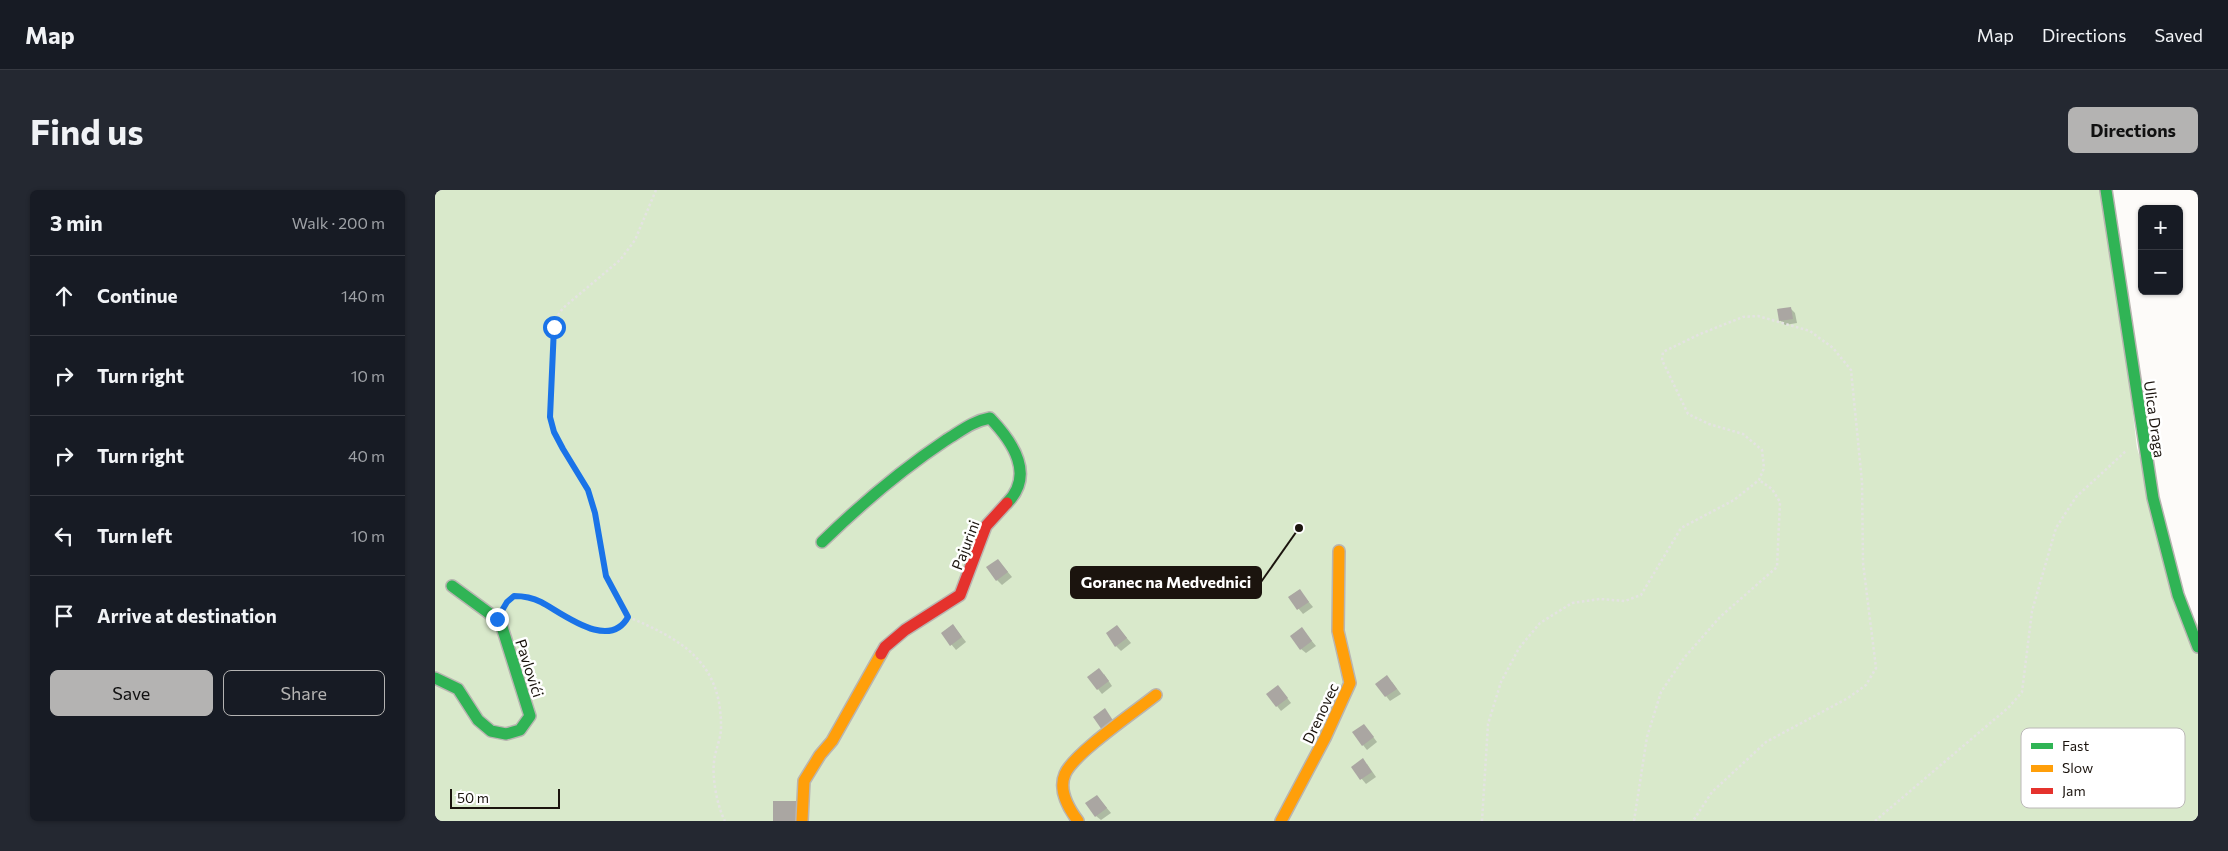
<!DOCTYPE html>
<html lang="en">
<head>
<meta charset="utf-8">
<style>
  :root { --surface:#171b24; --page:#242831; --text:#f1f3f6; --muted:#9ea1a6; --line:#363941; --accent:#b4b3b2 }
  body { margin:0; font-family:Commissioner,sans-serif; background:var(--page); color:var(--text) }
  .controls { position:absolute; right:15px; top:15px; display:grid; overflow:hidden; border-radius:8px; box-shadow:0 1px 4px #0004 }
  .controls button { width:45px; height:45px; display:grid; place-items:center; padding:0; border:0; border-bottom:1px solid var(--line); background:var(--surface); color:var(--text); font:25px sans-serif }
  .scale { position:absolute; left:15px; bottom:12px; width:110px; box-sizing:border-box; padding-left:5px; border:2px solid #1b140e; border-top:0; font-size:14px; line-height:18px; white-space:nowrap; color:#1b140e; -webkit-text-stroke:4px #fff; paint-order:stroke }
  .stop { position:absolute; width:15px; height:15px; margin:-11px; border:4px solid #1a73e8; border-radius:50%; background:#fff }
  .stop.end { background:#1a73e8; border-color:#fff; box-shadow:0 1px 5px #0008 }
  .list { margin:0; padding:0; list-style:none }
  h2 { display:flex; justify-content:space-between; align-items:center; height:65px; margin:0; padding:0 20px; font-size:21px }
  h2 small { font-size:16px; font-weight:400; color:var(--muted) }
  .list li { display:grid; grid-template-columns:32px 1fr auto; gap:15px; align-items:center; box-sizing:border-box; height:80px; padding:0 20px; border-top:1px solid var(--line) }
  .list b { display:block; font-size:19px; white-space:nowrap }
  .list em { font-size:16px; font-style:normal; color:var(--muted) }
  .actions { display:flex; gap:10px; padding:15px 20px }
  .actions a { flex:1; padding:11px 0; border:1px solid var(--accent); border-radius:8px; text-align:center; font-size:18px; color:var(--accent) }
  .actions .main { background:var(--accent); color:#111 }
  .icon { flex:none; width:28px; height:28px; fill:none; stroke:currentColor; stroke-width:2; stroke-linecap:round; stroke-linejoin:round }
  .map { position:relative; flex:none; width:1763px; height:631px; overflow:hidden; border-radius:8px }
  header { display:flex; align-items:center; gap:30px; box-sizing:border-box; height:70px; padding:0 25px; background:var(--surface); border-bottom:1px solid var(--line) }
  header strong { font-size:24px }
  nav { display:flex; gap:28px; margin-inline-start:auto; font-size:18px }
  .intro { display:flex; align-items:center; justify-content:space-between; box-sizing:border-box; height:120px; padding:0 30px }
  h1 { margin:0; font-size:35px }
  .button { padding:12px 22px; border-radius:8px; background:var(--accent); color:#111; font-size:18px; font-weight:700 }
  main { display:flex; gap:30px; padding:0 30px }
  aside { flex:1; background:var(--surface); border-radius:8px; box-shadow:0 1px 4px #0004 }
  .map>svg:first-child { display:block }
  .green { fill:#d9e9cb }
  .shadow { fill:#0003 }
  .building { fill:#aaa6a2 }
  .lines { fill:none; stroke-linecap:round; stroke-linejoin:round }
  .fast-casing { stroke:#b9b5b1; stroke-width:14 }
  .slow-casing { stroke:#b9b5b1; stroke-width:14 }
  .jam-casing { stroke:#b9b5b1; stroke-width:14 }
  .path { stroke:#e4e3e2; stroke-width:2.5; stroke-dasharray:2.5 2.5; stroke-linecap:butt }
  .fast { stroke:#30b455; stroke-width:11 }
  .slow { stroke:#ff9f0a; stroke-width:11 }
  .jam { stroke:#e5322d; stroke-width:11 }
  .route { stroke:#1a73e8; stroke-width:6 }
  .labels { text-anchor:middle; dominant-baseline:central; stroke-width:5; stroke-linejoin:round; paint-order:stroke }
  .street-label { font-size:15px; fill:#1b140e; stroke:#fff }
  .key { fill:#fff; stroke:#bbb8b7; stroke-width:1 }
  .key-label { font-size:14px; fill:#1b140e }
  .leader { fill:none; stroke:#1b140e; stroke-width:2 }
  .callout-dot { fill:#1b140e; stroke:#fff; stroke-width:2 }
  .callout { fill:#1b140e; stroke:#1b140e; stroke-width:2 }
  .callout-label { font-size:16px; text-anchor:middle; font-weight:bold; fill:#fff }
</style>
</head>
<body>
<header>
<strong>Map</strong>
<nav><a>Map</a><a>Directions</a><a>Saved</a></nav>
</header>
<div class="intro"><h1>Find us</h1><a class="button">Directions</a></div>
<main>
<aside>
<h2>3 min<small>Walk · 200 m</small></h2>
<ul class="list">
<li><svg class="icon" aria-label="ahead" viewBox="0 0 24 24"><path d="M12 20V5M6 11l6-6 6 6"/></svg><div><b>Continue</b></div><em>140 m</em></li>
<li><svg class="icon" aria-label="right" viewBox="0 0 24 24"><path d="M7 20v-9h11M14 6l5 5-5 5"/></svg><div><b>Turn right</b></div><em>10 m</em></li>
<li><svg class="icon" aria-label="right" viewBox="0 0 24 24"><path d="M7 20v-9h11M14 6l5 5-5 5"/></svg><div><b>Turn right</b></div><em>40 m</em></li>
<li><svg class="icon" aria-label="left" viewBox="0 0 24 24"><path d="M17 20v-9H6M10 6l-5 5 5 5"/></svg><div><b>Turn left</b></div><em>10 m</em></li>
<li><svg class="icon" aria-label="arrive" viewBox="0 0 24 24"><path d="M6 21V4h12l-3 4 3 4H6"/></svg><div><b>Arrive at destination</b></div></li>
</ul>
<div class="actions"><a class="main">Save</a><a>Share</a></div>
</aside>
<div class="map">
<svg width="1763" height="631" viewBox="0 0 1763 631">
  <rect width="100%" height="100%" fill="#fdfbf9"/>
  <!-- green -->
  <polygon class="green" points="0,0 1672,0 1702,258 1753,419 1763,435 1763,631 0,631"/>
  <!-- shadow -->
  <g class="shadow">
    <polygon points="1355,118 1360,123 1362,133 1350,135 1345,130"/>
    <polygon points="563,370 577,387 567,395 562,390"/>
    <polygon points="864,400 878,417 868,424 854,407"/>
    <polygon points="518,435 531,452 521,460 507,443"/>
    <polygon points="682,436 696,453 686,461 681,456"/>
    <polygon points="867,439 881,456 871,463 866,459"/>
    <polygon points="669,484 677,496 667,504 663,499"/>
    <polygon points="957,492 966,504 955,511 951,506"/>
    <polygon points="847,501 856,513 846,521 842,516"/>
    <polygon points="933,540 942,552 932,560 928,555"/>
    <polygon points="932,574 941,587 931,594 917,577"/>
    <polygon points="662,606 676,623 666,630 661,626"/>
  </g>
  <!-- building -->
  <g class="building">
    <polygon points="1356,117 1358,129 1344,131 1342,119"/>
    <polygon points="563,369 573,382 561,391 551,377"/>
    <polygon points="865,399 874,412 862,420 853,407"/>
    <polygon points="518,434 527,447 515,456 506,443"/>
    <polygon points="682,435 692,448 680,457 671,443"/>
    <polygon points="867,437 877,451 865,460 855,446"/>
    <polygon points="664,478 674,491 662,500 652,487"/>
    <polygon points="952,485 962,499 950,507 940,494"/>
    <polygon points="843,495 853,508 841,517 831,504"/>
    <polygon points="670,518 679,532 667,540 658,527"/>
    <polygon points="929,534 939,547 927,556 917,542"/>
    <polygon points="928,568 937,582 925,590 916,577"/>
    <polygon points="662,605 672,618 660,627 650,613"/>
    <polygon points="338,611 361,611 362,631 338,631"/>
  </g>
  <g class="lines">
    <!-- fast casing -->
    <g class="fast-casing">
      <g id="fast">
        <polyline points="1671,0 1718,308 1743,405 1763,457"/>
        <path d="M 387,352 C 426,314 466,280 511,250 C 526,241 538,231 555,228 C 578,252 600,285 572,313"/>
        <polyline points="0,488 23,499 43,530 56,541 71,544 85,540 95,526 67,437 62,429 17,396"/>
      </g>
    </g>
    <!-- slow casing -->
    <g class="slow-casing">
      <g id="slow">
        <polyline points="367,631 369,591 385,565 397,551 446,464"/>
        <path d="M 643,631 C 634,619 623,600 630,584 C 638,564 701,521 721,505"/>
        <polyline points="846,631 890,548 915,493 903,441 904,361"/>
      </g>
    </g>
    <!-- jam casing -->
    <g class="jam-casing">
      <polyline id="jam" points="446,464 450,457 470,440 525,405 551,336 572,313"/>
    </g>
    <!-- path -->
    <g class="path">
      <path d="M 70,415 L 79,406 C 87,406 98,408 106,412 C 127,422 174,462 193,427 L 171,386 L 160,323 L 153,300 L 128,259 L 119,242 L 115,227 L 119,137 L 121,128 L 128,118 L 185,70 L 200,50 L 221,0"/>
      <path d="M 193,427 C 246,449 287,472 286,538 C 286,549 280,560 279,572 C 277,588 282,616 290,631"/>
      <polyline points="1047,631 1053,534 1066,492 1084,458 1105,433 1137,413 1165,409 1190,411 1206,405 1246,338 1299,310 1324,290 1329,278 1327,260 1308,244 1274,234 1253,224 1227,170 1228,162 1265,144 1308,127 1323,126 1375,141 1398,158 1416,180 1427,292 1428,373 1441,478 1431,495 1413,508 1331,552 1277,602 1258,631"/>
      <polyline points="1199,631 1212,547 1226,502 1249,468 1285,427 1342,377 1345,312 1337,299 1324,290"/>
      <polyline points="1440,631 1574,517 1587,502 1597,421 1621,338 1641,307 1692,260"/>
    </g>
    <!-- fast -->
    <use href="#fast" class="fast"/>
    <!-- slow -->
    <use href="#slow" class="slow"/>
    <!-- jam -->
    <use href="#jam" class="jam"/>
  </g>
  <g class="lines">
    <!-- route -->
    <path class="route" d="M 62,429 L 72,412 L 79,406 C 87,406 98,408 106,412 C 126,422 174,462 193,427 L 171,386 L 160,323 L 153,300 L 128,259 L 119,242 L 115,227 L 119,137"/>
  </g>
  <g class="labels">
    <!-- street labels -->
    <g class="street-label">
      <text transform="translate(1720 229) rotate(82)">Ulica Draga</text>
      <text transform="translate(530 355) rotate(-69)">Pajurini</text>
      <text transform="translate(95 478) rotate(72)">Pavlovići</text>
      <text transform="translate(885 523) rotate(-65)">Drenovec</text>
    </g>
  </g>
  <!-- legend -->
  <rect x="1586" y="538" width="164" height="80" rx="8" class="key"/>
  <rect x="1596" y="553" width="22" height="6" fill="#30b455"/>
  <rect x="1596" y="575" width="22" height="7" fill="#ff9f0a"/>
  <rect x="1596" y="598" width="22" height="6" fill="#e5322d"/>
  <g class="key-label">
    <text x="1627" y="561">Fast</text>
    <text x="1627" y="583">Slow</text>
    <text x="1627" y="606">Jam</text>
  </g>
  <!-- callouts -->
  <path class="leader" d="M864 338L826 392"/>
  <circle class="callout-dot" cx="864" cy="338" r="5"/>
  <rect class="callout" x="636" y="377" width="190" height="31" rx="5"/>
  <g class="callout-label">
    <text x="731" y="398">Goranec na Medvednici</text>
  </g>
</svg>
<div class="controls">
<button>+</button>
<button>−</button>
</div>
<div class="scale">50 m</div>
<div class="stop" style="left:119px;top:137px"></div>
<div class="stop end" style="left:62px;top:429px"></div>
</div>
</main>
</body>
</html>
